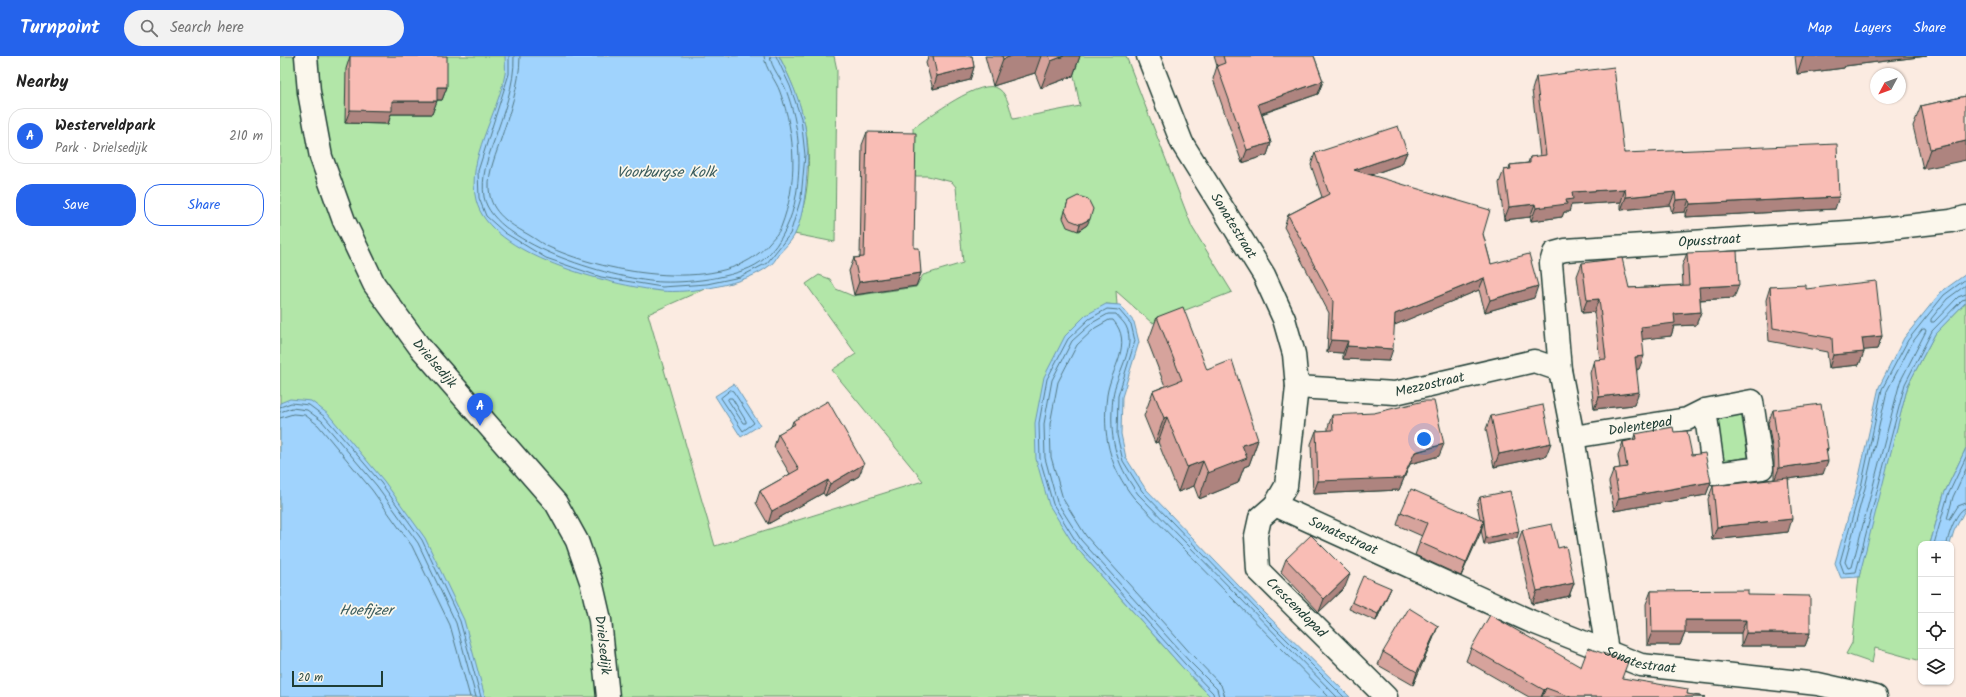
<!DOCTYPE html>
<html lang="en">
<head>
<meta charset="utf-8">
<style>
  :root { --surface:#fff; --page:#f2f2f2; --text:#222; --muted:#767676; --line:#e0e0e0; --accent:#2563eb }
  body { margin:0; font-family:Kalam,sans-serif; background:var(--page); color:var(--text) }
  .controls { position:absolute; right:12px; bottom:12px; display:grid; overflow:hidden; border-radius:8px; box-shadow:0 1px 3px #0004 }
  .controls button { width:36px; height:36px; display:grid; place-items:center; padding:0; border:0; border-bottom:1px solid var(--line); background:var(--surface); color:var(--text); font:20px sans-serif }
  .compass { position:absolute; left:1590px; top:12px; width:36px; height:36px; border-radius:50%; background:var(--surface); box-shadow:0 1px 3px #0004; rotate:229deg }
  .scale { position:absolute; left:12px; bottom:10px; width:91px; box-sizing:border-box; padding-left:4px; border:2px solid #1f3d34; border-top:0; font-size:11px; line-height:14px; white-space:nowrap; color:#1f3d34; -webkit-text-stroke:3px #fbf7ec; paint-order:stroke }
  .you { position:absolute; left:1144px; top:383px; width:14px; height:14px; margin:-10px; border:3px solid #fff; border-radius:50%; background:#1a73e8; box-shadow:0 0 0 6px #1a73e833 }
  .badge { display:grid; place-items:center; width:26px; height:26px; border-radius:50%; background:var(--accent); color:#fff; font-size:13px; font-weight:700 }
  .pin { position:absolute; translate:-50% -33px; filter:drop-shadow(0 1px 2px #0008) }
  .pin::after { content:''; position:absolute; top:21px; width:14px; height:12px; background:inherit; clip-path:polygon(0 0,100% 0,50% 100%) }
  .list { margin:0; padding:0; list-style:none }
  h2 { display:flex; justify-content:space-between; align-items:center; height:52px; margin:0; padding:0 16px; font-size:17px }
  h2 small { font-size:13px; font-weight:400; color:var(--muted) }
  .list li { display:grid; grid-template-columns:26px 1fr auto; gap:12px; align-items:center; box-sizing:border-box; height:56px; margin:0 8px 8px; padding:0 8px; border:1px solid var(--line); border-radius:16px }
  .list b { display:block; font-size:15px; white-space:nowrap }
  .list p { margin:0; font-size:13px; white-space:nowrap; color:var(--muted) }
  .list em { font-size:13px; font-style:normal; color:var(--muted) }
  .actions { display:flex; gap:8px; padding:12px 16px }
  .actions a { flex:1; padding:9px 0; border:1px solid var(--accent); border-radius:16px; text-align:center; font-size:14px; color:var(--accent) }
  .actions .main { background:var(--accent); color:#fff }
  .icon { flex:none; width:22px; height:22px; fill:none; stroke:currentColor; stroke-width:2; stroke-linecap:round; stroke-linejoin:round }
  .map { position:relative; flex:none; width:1686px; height:641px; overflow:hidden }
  header { display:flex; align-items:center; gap:24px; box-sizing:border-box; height:56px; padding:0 20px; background:var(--accent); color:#fff }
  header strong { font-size:19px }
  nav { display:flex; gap:22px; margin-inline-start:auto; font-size:14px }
  .search { width:280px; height:36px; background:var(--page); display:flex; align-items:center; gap:10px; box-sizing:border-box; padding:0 14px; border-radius:22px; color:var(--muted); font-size:15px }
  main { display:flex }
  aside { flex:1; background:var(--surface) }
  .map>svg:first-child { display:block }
  .green { fill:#b2e6a8; stroke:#68926e }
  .water { fill:#a0d3fd; stroke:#6c97ad }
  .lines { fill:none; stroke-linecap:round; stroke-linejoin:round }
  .shore { stroke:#537984; stroke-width:1 }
  .street-casing { stroke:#1f3d34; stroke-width:25 }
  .street { stroke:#fbf7ec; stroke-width:22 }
  .wall { fill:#d6a39c; stroke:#1f3d34 }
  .shaded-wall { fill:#ae847f; stroke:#1f3d34 }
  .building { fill:#f9bdb5; stroke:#1f3d34 }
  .labels { text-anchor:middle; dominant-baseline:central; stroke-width:3.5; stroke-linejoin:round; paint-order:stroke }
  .street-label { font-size:14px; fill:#1f3d34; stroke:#fbf7ec }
  .water-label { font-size:15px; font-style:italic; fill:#395b5c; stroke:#fbf7ec }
</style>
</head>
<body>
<header>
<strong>Turnpoint</strong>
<div class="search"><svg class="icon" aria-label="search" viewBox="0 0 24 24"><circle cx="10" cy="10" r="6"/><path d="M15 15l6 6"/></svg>Search here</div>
<nav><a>Map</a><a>Layers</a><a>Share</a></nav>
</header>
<main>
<aside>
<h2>Nearby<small></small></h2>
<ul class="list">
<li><span class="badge">A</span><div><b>Westerveldpark</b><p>Park · Drielsedijk</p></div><em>210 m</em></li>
</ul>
<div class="actions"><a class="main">Save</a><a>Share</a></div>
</aside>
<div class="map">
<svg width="1686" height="641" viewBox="0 0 1686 641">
  <rect width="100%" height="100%" fill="#fbebe1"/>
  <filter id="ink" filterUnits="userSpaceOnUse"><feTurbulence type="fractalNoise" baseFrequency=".025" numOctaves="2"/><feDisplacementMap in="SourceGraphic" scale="8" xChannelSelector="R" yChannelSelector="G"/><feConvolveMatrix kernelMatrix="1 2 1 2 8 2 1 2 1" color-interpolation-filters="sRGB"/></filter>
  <g filter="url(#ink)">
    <!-- green -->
    <g class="green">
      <path d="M 0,0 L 457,0 L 465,215 L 368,258 L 435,490 L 643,425 L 552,314 L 576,298 L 526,228 L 539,219 L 550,223 L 556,233 L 573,240 L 636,231 L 643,219 L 683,207 L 676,131 L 672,126 L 648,120 L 634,120 L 633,72 C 648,62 702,20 719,33 C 728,39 730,54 733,63 L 800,50 L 790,0 L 846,0 L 912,171 L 952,236 L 872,267 L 836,235 L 837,249 L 826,248 L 794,489 L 902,611 L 931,641 L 0,641 Z"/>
      <path d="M 499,0 L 554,0 L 557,14 L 555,186 L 514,178 C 518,167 523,155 525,143 C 535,89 523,47 499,0 Z"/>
      <polygon points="1686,246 1686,392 1664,438 1650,488 1641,488 1641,605 1595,592 1592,607 1566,598 1572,587 1579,521 1587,486 1628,329 1655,278"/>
      <polygon points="1461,357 1468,401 1438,406 1431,361"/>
    </g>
    <!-- water -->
    <g class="water">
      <path d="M 225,0 L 499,0 C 523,48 531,75 526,129 C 525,143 521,167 514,180 C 510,187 503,193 498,199 C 496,203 493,208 489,210 C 467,228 409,238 381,235 C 331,229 209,200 196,144 C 186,103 218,58 225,18 C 226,12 225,6 225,0 Z"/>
      <polygon points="1686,218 1686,246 1655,278 1628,329 1579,521 1561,522 1555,507 1577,430 1599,331 1624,282 1661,236"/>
      <polygon points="826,248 840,249 854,266 859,286 842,341 841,378 846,402 865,432 981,553 1070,641 931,641 902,611 794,489 769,449 756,403 755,367 764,321 785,280 806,259"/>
      <polygon points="454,328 480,369 461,381 435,340"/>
      <polygon points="10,343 31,345 48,358 104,425 145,482 184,564 205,641 0,641 0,347"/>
      <polygon points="1686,392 1686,452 1674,475 1670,488 1650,488 1664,438"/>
    </g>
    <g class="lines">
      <!-- shore -->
      <g class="shore">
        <polyline points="229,0 229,18 198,115 199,142 206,160 225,177 266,202 321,221 382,231 427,228 460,221 487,207 510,178 521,142 525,99 521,62 510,30 496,0"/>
        <path d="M 234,0 C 235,29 223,58 214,85 C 207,104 201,121 204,141 C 214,190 340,225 383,226 C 411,227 464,221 484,203 C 502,187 512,163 516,140 C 522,104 519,68 506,34 C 502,23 491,12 490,0"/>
        <path d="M 240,0 C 240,29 229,58 220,86 C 214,104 206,121 210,140 C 214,159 233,170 249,179 C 256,183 263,189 271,192 C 326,217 447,240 489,187 C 493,182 499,177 501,171 C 518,128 516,79 500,36 C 496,24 485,13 484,0"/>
        <polyline points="1686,223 1664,239 1628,284 1602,333 1581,431 1560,506 1564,517 1576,516 1625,328 1652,275 1682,244 1686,243"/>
        <polyline points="1686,229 1667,243 1651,263 1651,266 1654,266 1678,241 1686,238"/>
        <polygon points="1643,273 1645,273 1646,275 1620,326 1572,511 1568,512 1565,506 1585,432 1607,335 1632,287"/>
        <polygon points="451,334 453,335 474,367 463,375 441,342"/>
        <polygon points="449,342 452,342 466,365 466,367 463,367 448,344"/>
        <polyline points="0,351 11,347 29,349 45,361 101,427 142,484 180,565 201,641"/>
        <polyline points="0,356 12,352 27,354 42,365 97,430 138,487 176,567 196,641"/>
        <polyline points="0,362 13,358 25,359 38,369 92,434 132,490 170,569 190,641"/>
        <polyline points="1686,413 1673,441 1667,463 1670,463 1678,450 1686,447"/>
        <polyline points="1654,488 1668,439 1686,401"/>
        <path d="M 1667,488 C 1668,479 1677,453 1686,452"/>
        <polyline points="934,641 933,637 905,608 797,487 773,448 760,403 759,367 767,323 788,283 809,263 827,253 839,254 851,268 855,285 838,340 837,379 843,405 862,435 978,555 1064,641"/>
        <path d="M 939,641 L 937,633 L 908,604 L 801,484 L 777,446 L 765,402 L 764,368 L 772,324 L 792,285 L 812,267 L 828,258 L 836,258 C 839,262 844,266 846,270 C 857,292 835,319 833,341 C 829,381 834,405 858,438 L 1057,641"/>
        <path d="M 945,641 L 941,629 L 913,600 L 806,480 L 783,443 L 771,401 L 770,368 L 778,326 L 797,289 L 815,272 L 829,264 L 833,264 C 854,288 831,312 827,339 C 822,378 829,411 854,442 L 1049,641"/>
      </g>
      <!-- street casing -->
      <g class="street-casing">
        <g id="street">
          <path id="s1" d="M 26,0 L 29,36 L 41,101 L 64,165 L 94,228 L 139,290 L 276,447 L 297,485 L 311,525 L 320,564 L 328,641"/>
          <path id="s2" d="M 868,0 L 902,87 L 984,219 L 1004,263 L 1014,298 L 1017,331 L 1006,430 L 995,449 L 1250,565 L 1361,609 L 1538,628 L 1596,641"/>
          <path id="s3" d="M 1017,331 L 1115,337 L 1254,305 L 1280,314"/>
          <path id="s4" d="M 1293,381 L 1407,363 L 1425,354 L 1472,345 L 1482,412 L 1434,418 L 1425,354"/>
          <path id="s5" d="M 995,449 L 980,462 L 976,480 L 978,514 L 1106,641"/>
          <path id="s6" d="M 1327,595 L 1293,381 L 1280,314 L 1271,207 L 1274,197 L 1285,194 L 1584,175 L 1671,165 L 1686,161"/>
        </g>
      </g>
      <!-- street -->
      <use href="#street" class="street"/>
    </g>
    <!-- wall -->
    <g class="wall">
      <polygon points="70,0 167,31 162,44 157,44 152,58 111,58 108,68 65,67 66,13"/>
      <polygon points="649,0 692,0 694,11 690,24 653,33 646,7"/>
      <polygon points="705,0 800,0 793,20 761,32 755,17 713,30"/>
      <polygon points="934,0 1034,0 1043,25 1038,38 982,58 991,87 987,99 962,107 933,23 937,10"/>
      <polygon points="1515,0 1647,0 1565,10 1564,12 1517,18"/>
      <polygon points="1256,21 1344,97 1555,153 1405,161 1405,156 1392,157 1390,149 1341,154 1341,146 1291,149 1289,156 1284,156 1282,161 1251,165 1250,161 1224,164 1219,127 1224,114 1229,113 1230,109 1248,107 1250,101 1260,100 1252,34"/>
      <polygon points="1686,40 1643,113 1633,70 1641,50"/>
      <polygon points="587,76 634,192 641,217 636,230 574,239 569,215 574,202 580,201 582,89"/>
      <polygon points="1127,96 1122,108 1091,119 1203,178 1211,208 1254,242 1205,256 1199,234 1114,269 1109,305 1063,303 1063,297 1047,296 1049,257 1004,171 1008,159 1042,141 1031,109 1035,97"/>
      <polygon points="788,145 807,169 798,175 787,171 783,162"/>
      <polygon points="1407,197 1454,242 1420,244 1421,256 1416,269 1394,270 1391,280 1362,283 1359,313 1357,313 1354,349 1314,353 1310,317 1314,304 1320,304 1314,256 1302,257 1297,220 1302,207 1349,232 1403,229 1402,210"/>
      <polygon points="1490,231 1526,233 1602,280 1597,293 1583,294 1584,296 1579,309 1549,312 1547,296 1489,285 1486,244"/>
      <polygon points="877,261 927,314 978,384 969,409 964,411 958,427 919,443 914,430 898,436 878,386 875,387 864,360 873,335 885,330 868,286"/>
      <polygon points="1493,354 1548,392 1546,398 1543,418 1508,423 1508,476 1432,484 1428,443 1433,430 1494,423 1494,402 1488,367"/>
      <polygon points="1052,359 1159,400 1130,408 1119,434 1033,438 1031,388 1036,375 1048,375 1048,371"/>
      <polygon points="1211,360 1266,400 1214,411 1206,373"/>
      <polygon points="513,365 579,420 545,440 543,437 488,468 476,447 480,435 510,418 494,391 498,378 511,371"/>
      <polygon points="1394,376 1412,399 1431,426 1426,439 1334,455 1329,426 1334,413 1340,412 1338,399 1343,386 1353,384 1355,378"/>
      <polygon points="1200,441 1237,482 1204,489 1201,473 1181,520 1135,499 1142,480 1117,469 1121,456 1200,463 1197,448"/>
      <polygon points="1242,474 1278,492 1294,527 1289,540 1252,548 1238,487"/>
      <polygon points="1006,503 1065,531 1039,556 1001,516"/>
      <polygon points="1111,532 1096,565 1069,553 1072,546"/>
      <polygon points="1371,535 1468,539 1530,577 1525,590 1461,590 1461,577 1405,577 1400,589 1367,589 1366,548"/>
      <polygon points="1158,570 1153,583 1133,629 1098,609 1103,596"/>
      <polygon points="1191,592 1342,622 1407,638 1425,641 1249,641 1186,605"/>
    </g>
    <!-- shaded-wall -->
    <g class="shaded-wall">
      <polygon points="732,0 761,0 755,17 713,30 723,3"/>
      <polygon points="784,0 800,0 793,20 761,32 771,5"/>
      <polygon points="1523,0 1647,0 1565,10 1564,12 1517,18"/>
      <polygon points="694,11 690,24 653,33 657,20"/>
      <polygon points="1043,25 1038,38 974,60 978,48"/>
      <polygon points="157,31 167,31 162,44 152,44"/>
      <polygon points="112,45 157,45 152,58 111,58 108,68 65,67 70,54"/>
      <polygon points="1686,85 1686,104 1643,113 1650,93"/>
      <polygon points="991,87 987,99 962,107 967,94"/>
      <polygon points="1127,96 1122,108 1070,126 1074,114"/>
      <polygon points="1345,133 1341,146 1291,149 1289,156 1284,156 1282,161 1251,165 1256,152 1286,144 1292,136"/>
      <polygon points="1395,136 1390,149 1341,154 1346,141"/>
      <polygon points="1559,141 1555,153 1405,161 1410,148"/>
      <polygon points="1409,143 1405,156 1392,157 1396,144"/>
      <polygon points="1255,148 1250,161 1224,164 1229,151"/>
      <polygon points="810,163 807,169 798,175 800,168"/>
      <polygon points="641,217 636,230 574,239 579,226"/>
      <polygon points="1204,222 1199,234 1110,271 1115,258"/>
      <polygon points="1459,229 1454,242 1415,244 1419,231"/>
      <polygon points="1258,230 1254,242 1205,256 1210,244"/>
      <polygon points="1319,243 1314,256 1302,257 1307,244"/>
      <polygon points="1421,256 1416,269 1394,270 1391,280 1357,284 1361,271 1394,258"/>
      <polygon points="1602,280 1597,293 1577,295 1582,282"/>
      <polygon points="1051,284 1068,285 1063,297 1047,296"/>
      <polygon points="1067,290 1113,293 1109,305 1063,303"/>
      <polygon points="1584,296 1579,309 1549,312 1553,299"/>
      <polygon points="1364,300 1359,313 1351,314 1355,301"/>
      <polygon points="1359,336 1354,349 1314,353 1319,341"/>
      <polygon points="887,361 878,386 875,387 884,362"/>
      <polygon points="978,384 969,409 964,411 958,427 919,443 928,417 962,389"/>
      <polygon points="1271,387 1266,400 1214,411 1219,398"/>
      <polygon points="1164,388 1159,400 1130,408 1119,434 1033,438 1038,425"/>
      <polygon points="1548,392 1544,405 1546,393"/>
      <polygon points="923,405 914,430 898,436 907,411"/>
      <polygon points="1548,405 1543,418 1494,425 1499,412"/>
      <polygon points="584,408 579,420 545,440 550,428"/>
      <polygon points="548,424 543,437 488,468 492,455"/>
      <polygon points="1431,426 1426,439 1334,455 1339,442"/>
      <polygon points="1512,463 1508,476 1432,484 1437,471"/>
      <polygon points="1204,465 1200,478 1181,520 1186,507"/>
      <polygon points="1239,475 1237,482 1204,489 1206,482"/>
      <polygon points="1070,518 1065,531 1039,556 1044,543"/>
      <polygon points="1294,527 1289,540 1252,548 1257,535"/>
      <polygon points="1111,532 1108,538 1096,565 1098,558"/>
      <polygon points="1405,564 1466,564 1461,577 1405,577 1400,589 1367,589 1372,576"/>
      <polygon points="1158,570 1153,583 1133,629 1137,616"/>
      <polygon points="1466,577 1530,577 1525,590 1461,590"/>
      <polygon points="1266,632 1262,641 1261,641 1264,634"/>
    </g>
    <!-- building -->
    <g class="building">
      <polygon points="70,0 167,0 167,31 157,31 157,45 112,45 112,55 70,54"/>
      <polygon points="653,0 692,0 694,11 657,20"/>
      <polygon points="722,0 732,0 723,3"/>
      <polygon points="769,0 784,0 771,5"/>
      <polygon points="943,0 1034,0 1043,25 978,48 991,87 967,94 937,10 945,7"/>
      <polygon points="1334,11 1344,97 1557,88 1559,141 1410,148 1409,143 1396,144 1395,136 1346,141 1345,133 1292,136 1293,143 1286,144 1287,148 1256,152 1255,148 1229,151 1224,114 1231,113 1230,109 1250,107 1250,101 1266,99 1256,21"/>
      <polygon points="1686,40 1686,85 1650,93 1641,50"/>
      <polygon points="1118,70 1127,96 1074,114 1210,154 1203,178 1211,208 1249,198 1258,230 1210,244 1204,222 1115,258 1113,293 1067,290 1068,285 1051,284 1053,245 1008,159 1049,138 1035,97"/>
      <polygon points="587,76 636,77 634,192 639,192 641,217 579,226 574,202 584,201"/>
      <polygon points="798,140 808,143 813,153 810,163 800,168 790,164 785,155 788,145"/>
      <polygon points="1457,195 1459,229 1419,231 1421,256 1394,258 1395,267 1361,271 1364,300 1355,301 1359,336 1319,341 1314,304 1326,303 1319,243 1307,244 1302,207 1342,202 1349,232 1409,229 1407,197"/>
      <polygon points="1596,225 1602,280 1582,282 1584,296 1553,299 1552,282 1493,272 1490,231 1526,229 1526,233"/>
      <polygon points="903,251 927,314 952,304 978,384 962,389 967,402 928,417 923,405 907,411 887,361 884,362 873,335 902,324 877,261"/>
      <polygon points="548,345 584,408 550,428 548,424 492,455 480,435 519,413 498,378 515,368 513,365"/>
      <polygon points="1144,345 1154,345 1164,388 1135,396 1123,422 1038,425 1036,375 1053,374 1052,359 1094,357"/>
      <polygon points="1541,348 1548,392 1546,393 1548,405 1499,412 1498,389 1493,354"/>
      <polygon points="1263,349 1271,387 1219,398 1211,360"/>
      <polygon points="1393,371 1394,376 1407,375 1412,399 1425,397 1431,426 1339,442 1334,413 1347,411 1343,386 1356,383 1355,378"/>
      <polygon points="1508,422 1512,463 1437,471 1433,430"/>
      <polygon points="1131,433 1204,465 1186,507 1139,486 1147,467 1121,456"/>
      <polygon points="1230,435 1239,475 1206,482 1204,466 1204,464 1200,441"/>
      <polygon points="1272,468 1278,492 1286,490 1294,527 1257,535 1242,474"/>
      <polygon points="1031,479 1070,518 1044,543 1006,503"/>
      <polygon points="1083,520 1111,532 1098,558 1072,546"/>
      <polygon points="1468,534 1468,539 1530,540 1530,577 1466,577 1466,564 1405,564 1405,576 1372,576 1371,535"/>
      <polygon points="1129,552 1158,570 1137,616 1103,596"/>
      <polygon points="1210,559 1301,611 1308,592 1348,606 1342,622 1408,633 1407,638 1425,641 1291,641 1266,632 1264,634 1191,592"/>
    </g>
  </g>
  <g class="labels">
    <!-- street labels -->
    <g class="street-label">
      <text stroke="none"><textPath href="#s2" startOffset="191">Sonatestraat</textPath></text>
      <text stroke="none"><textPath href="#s6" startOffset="559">Opusstraat</textPath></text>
      <text stroke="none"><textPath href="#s1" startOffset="340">Drielsedijk</textPath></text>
      <text stroke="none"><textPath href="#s3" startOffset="134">Mezzostraat</textPath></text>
      <text stroke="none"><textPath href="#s4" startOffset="68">Dolentepad</textPath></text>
      <text stroke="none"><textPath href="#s2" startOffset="563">Sonatestraat</textPath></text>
      <text stroke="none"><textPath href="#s5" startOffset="126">Crescendopad</textPath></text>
      <text stroke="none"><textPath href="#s1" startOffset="676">Drielsedijk</textPath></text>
      <text stroke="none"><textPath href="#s2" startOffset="886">Sonatestraat</textPath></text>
    </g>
    <!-- water labels -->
    <g class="water-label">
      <text x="386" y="117">Voorburgse Kolk</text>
      <text x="86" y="555">Hoefijzer</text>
    </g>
  </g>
</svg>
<div class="controls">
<button>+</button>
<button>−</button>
<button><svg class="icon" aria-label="locate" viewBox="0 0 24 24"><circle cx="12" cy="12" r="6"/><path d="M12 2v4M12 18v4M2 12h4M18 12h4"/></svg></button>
<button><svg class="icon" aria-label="layers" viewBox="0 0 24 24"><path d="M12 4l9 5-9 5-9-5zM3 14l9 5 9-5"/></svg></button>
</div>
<svg class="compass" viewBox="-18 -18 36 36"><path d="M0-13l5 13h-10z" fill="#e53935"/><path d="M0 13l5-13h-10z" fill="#767676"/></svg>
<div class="scale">20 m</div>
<div class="you"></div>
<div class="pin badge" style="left:200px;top:370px">A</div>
</div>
</main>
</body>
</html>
